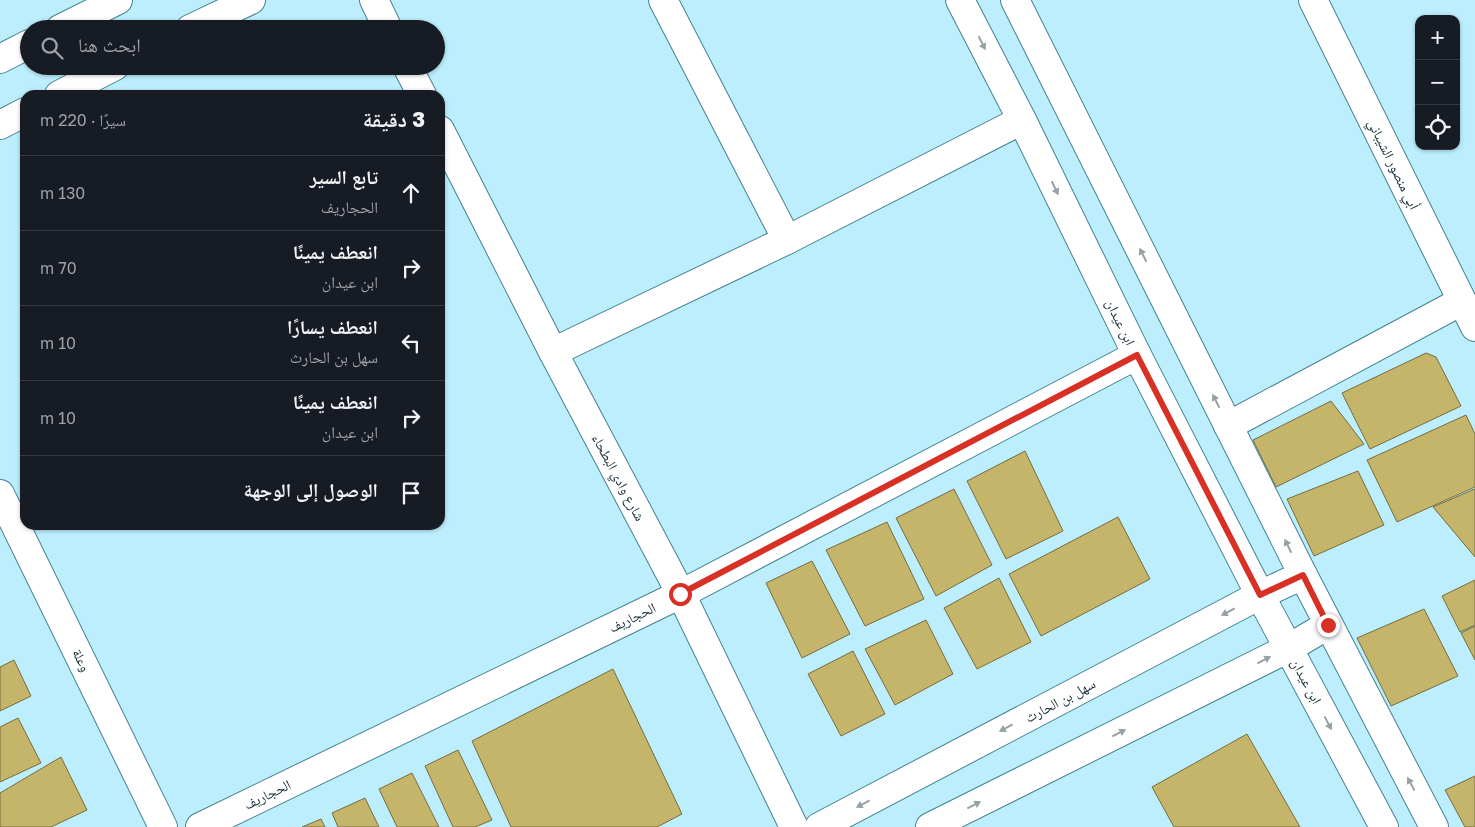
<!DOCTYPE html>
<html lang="ar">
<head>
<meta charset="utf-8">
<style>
  :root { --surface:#171b24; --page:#242831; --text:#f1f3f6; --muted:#9ea1a6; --line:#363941 }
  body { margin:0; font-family:"Golos Text","Noto Naskh Arabic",sans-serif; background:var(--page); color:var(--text); direction:rtl }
  .controls { position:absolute; right:15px; top:15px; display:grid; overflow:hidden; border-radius:10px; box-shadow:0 1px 4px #0004 }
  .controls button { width:45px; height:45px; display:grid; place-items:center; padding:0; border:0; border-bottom:1px solid var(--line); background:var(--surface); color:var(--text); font:25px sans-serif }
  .stop { position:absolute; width:15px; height:15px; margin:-11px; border:4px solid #d93025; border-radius:50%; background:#fff }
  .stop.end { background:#d93025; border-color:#fff; box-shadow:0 1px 5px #0008 }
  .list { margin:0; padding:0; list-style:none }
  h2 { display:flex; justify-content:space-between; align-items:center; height:65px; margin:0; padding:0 20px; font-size:21px }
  h2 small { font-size:16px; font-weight:400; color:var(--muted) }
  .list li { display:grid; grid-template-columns:32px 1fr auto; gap:15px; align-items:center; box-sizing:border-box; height:75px; padding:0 20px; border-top:1px solid var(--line) }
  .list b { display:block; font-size:19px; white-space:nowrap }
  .list p { margin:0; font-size:16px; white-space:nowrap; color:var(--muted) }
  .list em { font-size:16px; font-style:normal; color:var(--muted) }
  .icon { flex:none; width:28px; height:28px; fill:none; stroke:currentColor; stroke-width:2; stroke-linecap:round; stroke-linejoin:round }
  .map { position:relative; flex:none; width:1475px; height:827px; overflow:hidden; direction:ltr }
  .search { position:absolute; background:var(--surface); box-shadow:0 1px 4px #0004; left:20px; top:20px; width:425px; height:55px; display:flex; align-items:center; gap:12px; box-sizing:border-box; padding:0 18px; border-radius:28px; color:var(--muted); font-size:19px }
  .panel { position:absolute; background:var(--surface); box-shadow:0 1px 4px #0004; left:20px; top:90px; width:425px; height:440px; border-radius:15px; direction:rtl }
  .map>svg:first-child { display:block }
  .building { fill:#c5b56a; stroke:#766c3c }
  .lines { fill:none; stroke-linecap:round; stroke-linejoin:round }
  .minor-casing { stroke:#458192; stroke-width:30 }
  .minor { stroke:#fff; stroke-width:28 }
  .oneway { fill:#95a1a4 }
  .route { stroke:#d93025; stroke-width:6 }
  .labels { text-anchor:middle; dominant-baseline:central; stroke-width:4.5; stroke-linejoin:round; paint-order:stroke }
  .street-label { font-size:14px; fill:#142e35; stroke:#fff }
</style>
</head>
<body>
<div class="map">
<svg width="1475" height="827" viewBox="0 0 1475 827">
  <rect width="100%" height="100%" fill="#bdeefd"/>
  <!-- building -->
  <g class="building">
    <polygon points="1426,353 1436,357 1461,406 1370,449 1342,393"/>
    <polygon points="1331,401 1364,444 1276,487 1253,440"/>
    <polygon points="1466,415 1475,434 1475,487 1397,522 1367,460"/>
    <polygon points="1025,451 1063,531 1006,559 967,481"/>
    <polygon points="1358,471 1384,525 1314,556 1287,499"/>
    <polygon points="954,489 992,565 936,596 896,518"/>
    <polygon points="1475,489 1475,557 1433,507"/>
    <polygon points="1118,517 1150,579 1041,636 1009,574"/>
    <polygon points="887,522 924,599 865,626 826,550"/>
    <polygon points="812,561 850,634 802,658 766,583"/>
    <polygon points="999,578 1031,642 977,669 944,608"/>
    <polygon points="1475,580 1475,625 1460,632 1442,596"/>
    <polygon points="1424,609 1458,676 1391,706 1357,638"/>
    <polygon points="926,620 953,674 895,705 865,649"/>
    <polygon points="1475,626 1475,660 1461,633"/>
    <polygon points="853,651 885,714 841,736 808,674"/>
    <polygon points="14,660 31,696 0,711 0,667"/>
    <polygon points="613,669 682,814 657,827 511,827 472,741"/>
    <polygon points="18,718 41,763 0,782 0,727"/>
    <polygon points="1247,734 1300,827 1174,827 1152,787"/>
    <polygon points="458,750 492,820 475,827 453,827 425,766"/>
    <polygon points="61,757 87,810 51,827 0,827 0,793"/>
    <polygon points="412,773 439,827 397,827 379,789"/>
    <polygon points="1475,776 1475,827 1465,827 1445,790"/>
    <polygon points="365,798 379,827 338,827 332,813"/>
    <polygon points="321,819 325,827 302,827"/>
  </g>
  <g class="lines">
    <!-- minor casing -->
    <g class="minor-casing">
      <g id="minor">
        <polyline points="374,0 388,29"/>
        <polyline points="663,0 787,240"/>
        <polyline points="960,0 1022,120 1137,355 1260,595 1384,827"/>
        <polyline points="1015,0 1303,575 1434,827"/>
        <polyline points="1313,0 1475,327"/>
        <polyline points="60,29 118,0"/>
        <polyline points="190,29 251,0"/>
        <polyline points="0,59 29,44"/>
        <polyline points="407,66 422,95"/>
        <polyline points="59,95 115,66"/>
        <polyline points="0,125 25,112"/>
        <polyline points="440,130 553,352 681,594 794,827"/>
        <polyline points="553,352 787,240 1022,120"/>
        <polyline points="1228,426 1462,301"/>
        <polyline points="0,494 163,827"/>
        <polyline points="200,827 681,594 1137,355"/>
        <polyline points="819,827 1260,595 1303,575"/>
        <polyline points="930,827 1289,648 1328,625"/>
      </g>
    </g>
    <!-- minor -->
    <use href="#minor" class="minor"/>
  </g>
  <!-- one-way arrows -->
  <defs><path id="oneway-solid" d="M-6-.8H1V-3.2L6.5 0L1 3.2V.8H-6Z" transform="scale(1.25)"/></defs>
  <g class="oneway">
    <use href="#oneway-solid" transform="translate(982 43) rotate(63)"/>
    <use href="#oneway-solid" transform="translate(1055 188) rotate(64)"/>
    <use href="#oneway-solid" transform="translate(1143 255) rotate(-117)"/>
    <use href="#oneway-solid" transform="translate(1216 401) rotate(-117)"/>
    <use href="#oneway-solid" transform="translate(1288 546) rotate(-116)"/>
    <use href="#oneway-solid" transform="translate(1228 612) rotate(152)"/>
    <use href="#oneway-solid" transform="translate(1264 660) rotate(-27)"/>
    <use href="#oneway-solid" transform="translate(1328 723) rotate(62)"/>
    <use href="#oneway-solid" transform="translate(1006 728) rotate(152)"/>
    <use href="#oneway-solid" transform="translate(1119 733) rotate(-27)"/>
    <use href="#oneway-solid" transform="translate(1411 784) rotate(-118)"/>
    <use href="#oneway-solid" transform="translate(863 804) rotate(152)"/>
    <use href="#oneway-solid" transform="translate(974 805) rotate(-27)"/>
  </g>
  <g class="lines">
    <!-- route -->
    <polyline class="route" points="680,594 1137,355 1260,595 1303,575 1328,625"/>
  </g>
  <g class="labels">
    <!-- street labels -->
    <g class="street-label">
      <text transform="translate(1394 164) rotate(64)">أبي منصور الشيباني</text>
      <text transform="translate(1121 322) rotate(64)">ابن عيدان</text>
      <text transform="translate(619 477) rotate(62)">شارع وادي البطحاء</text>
      <text transform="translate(632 617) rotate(-26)">الحجاريف</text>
      <text transform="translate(82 660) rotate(64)">وعلة</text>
      <text transform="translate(1307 681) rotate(62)">ابن عيدان</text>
      <text transform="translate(1060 700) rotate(-28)">سهل بن الحارث</text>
      <text transform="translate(267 794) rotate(-26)">الحجاريف</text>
    </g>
  </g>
</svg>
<div class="controls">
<button>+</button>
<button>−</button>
<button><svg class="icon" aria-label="locate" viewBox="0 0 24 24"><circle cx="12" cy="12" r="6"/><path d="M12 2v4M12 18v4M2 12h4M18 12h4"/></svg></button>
</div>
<div class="stop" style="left:680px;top:594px"></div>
<div class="stop end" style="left:1328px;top:625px"></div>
<div class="search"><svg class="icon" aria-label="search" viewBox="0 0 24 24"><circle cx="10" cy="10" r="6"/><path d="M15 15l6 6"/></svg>ابحث هنا</div>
<section class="panel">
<h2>3 دقيقة<small>سيرًا · 220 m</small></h2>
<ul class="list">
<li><svg class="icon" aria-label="ahead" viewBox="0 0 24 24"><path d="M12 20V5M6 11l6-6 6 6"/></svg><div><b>تابع السير</b><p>الحجاريف</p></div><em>130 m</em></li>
<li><svg class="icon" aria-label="right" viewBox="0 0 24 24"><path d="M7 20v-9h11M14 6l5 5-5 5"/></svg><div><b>انعطف يمينًا</b><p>ابن عيدان</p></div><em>70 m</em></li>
<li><svg class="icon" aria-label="left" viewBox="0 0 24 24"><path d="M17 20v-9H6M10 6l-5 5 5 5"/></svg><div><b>انعطف يسارًا</b><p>سهل بن الحارث</p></div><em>10 m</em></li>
<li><svg class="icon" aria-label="right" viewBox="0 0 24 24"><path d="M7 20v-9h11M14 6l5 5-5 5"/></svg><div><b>انعطف يمينًا</b><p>ابن عيدان</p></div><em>10 m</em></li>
<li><svg class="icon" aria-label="arrive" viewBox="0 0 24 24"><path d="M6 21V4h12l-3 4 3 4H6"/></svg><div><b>الوصول إلى الوجهة</b></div></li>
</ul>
</section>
</div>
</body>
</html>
